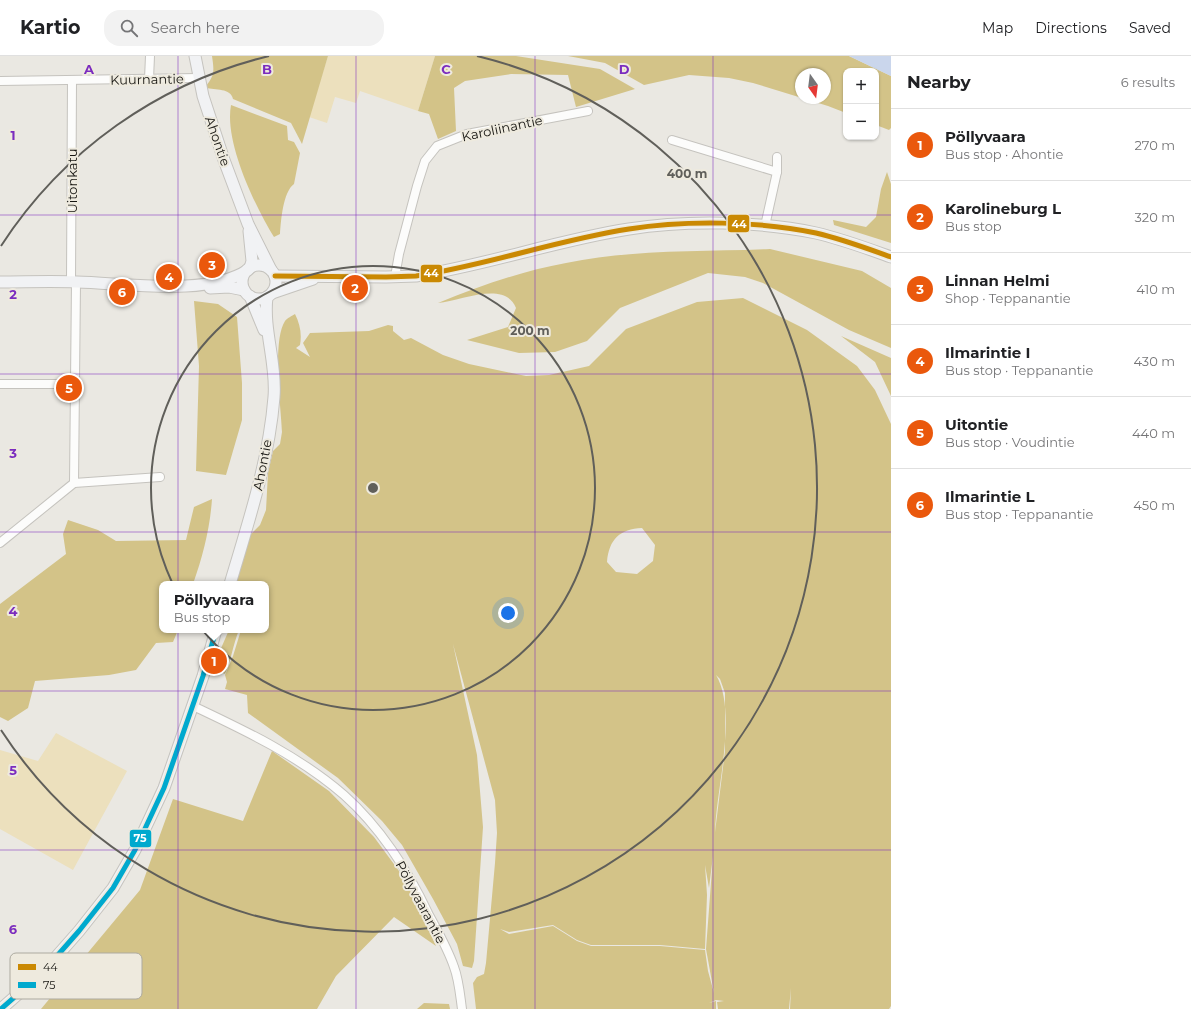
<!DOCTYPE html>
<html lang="en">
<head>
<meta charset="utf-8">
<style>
  :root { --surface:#fff; --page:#f2f2f2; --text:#202124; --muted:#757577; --line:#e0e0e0; --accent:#ea580c }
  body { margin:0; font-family:Montserrat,sans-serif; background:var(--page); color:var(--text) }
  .controls { position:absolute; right:12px; top:12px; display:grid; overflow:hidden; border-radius:8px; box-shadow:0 1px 3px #0004 }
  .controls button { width:36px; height:36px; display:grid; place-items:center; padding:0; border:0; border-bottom:1px solid var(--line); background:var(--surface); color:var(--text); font:20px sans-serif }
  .compass { position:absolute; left:795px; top:12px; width:36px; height:36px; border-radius:50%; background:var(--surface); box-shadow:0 1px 3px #0004; rotate:166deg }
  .you { position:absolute; left:508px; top:557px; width:14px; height:14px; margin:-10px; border:3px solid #fff; border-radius:50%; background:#1a73e8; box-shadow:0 0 0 6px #1a73e833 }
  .badge { display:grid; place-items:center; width:26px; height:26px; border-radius:50%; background:var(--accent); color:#fff; font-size:13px; font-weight:700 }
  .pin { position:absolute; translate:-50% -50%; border:2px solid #fff; box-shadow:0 1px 4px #0006 }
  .popup { position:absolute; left:159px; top:525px; width:110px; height:52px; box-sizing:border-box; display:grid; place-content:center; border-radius:8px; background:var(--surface); filter:drop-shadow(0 1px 3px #0005); font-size:13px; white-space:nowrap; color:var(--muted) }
  .popup b { font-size:15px; color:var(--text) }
  .popup::after { content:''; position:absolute; left:50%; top:100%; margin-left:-8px; border:8px solid transparent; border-top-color:var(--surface) }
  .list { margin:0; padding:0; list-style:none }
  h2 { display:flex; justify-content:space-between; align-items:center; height:52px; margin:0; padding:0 16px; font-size:17px }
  h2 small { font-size:13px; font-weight:400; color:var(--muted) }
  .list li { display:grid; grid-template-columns:26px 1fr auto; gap:12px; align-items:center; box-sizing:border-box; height:72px; padding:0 16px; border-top:1px solid var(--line) }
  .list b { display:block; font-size:15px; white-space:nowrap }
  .list p { margin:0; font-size:13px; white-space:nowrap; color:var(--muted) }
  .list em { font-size:13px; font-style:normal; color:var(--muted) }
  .icon { flex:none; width:22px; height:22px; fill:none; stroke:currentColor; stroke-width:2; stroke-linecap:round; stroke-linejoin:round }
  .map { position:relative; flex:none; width:891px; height:953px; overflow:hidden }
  header { display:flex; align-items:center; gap:24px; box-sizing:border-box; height:56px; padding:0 20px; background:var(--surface); border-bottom:1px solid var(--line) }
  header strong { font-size:19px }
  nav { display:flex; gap:22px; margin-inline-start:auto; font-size:14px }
  .search { width:280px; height:36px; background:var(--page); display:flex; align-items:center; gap:10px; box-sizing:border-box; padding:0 14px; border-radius:16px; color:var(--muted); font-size:15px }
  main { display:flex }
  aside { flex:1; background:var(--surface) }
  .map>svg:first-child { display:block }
  .green { fill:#ece0bd }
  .forest { fill:#d3c388; fill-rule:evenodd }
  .water { fill:#cad6ec }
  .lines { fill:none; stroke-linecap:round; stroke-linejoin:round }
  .street-casing { stroke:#c5c3be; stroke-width:10 }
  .secondary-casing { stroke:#c5c3be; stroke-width:13 }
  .street { stroke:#fcfcfb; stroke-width:8 }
  .secondary { stroke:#f1f2f4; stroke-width:11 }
  .bus-1-casing { stroke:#eeeade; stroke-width:8 }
  .bus-2-casing { stroke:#eeeade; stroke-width:8 }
  .bus-1 { stroke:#ca8903; stroke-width:5 }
  .bus-2 { stroke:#00a9ce; stroke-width:5 }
  .grid { fill:none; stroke:#7b2cbf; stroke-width:1; stroke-opacity:0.55 }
  .ring { fill:none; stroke:#605f5a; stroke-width:2 }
  .labels { text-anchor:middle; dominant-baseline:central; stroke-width:4; stroke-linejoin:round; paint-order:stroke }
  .street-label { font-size:13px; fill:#161511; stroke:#eeeade }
  .key { fill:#eeeade; stroke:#adaaa0; stroke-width:1 }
  .key-label { font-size:11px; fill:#161511 }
  .grid-label { font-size:13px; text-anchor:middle; font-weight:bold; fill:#7b2cbf; stroke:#eeeade; stroke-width:4; stroke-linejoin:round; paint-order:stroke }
  .centre { fill:#605f5a; stroke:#eeeade; stroke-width:2 }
  .ring-label { font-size:12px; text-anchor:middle; font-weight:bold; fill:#605f5a; stroke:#eeeade; stroke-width:4; stroke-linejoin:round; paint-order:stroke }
  .line-badge { stroke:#eeeade; stroke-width:1.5 }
  .badge-label { font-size:11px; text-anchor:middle; font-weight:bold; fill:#fff }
</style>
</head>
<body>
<header>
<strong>Kartio</strong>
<div class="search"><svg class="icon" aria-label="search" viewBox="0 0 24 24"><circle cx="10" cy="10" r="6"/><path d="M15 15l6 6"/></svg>Search here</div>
<nav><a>Map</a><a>Directions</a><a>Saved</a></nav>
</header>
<main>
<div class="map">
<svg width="891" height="953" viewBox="0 0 891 953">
  <rect width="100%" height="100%" fill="#eae8e2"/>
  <!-- green -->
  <g class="green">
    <polygon points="328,0 435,0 418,55 360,35 356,47 335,41 327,67 309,61"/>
    <polygon points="56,677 127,715 73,814 0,773 0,694 38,705"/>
  </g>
  <!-- forest -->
  <g class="forest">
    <path d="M 212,0 L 328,0 L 302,88 L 291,67 L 233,43 C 231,32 215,34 206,32 L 206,30 C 215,19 214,14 212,0 Z"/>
    <polygon points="435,0 516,0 600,13 635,33 576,51 568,19 511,18 465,25 454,32 456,75 438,83 429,58 418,55"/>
    <path d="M 568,0 L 849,0 L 891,20 L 891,72 L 889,74 L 876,69 L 876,15 L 846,15 L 846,57 L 828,50 L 753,27 L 729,22 L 689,19 L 644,29 L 605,7 ZM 801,18 L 825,18 L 825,42 L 801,42 Z"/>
    <path d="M 231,49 L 287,70 L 288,84 L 294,86 L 300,97 L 294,128 C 283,136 281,164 280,178 L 274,181 C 255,150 224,86 231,49 Z"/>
    <polygon points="887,116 891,128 891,187 834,169 833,164 866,171 876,161 881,133"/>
    <path d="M 770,193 L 862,215 L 891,232 L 891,292 L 849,274 L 763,227 L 745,221 L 708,217 L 620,252 L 587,285 L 555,296 L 519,297 L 467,284 L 508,271 L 516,252 C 505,224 461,245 438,247 C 480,230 522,215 566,207 C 633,193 703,196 770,193 Z"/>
    <path d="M 743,242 L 807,274 L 857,310 L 875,334 L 891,368 L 891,950 L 889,953 L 790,953 L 791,932 L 789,953 L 718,953 L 717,946 L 724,945 L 716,944 L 709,947 L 716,945 L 716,953 L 476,953 L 473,927 L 477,921 L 484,918 L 486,907 L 495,807 L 497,777 L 495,744 L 453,588 L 477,699 L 483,771 L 474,905 L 472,912 L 463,910 L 457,888 L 433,843 L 402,789 L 382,765 L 338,722 L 248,657 L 247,639 L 225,633 L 227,626 L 225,619 L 233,600 L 241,574 L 266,574 L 266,528 L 236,528 L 250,479 L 260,469 L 266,454 L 268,417 L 273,395 L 280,388 L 282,376 C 281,351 272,285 285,265 C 287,262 292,260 295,258 C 300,268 302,278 300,289 L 296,292 L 310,301 L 303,287 L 310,277 L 369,275 L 388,269 L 393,270 L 393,275 L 404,284 L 411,282 L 443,299 L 469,308 L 526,320 L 549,319 L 589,310 L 626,273 L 697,246 ZM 642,472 L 655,489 L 653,505 L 637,518 L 616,516 L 607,506 C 609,483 620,473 642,472 ZM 716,619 L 720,623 L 725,637 L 725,695 L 715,776 C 716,734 738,656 716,619 ZM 713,800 L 706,893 L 714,937 L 708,915 L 705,894 L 660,890 L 591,890 L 577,885 L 553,870 L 509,878 L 500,873 L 509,876 L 553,869 L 577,884 L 591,889 L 660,889 L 705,893 L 707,839 L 705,809 L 709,832 Z"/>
    <polygon points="194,245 218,248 237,261 242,327 242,364 226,419 196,415 199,310"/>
    <polygon points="841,280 891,302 891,340 875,306"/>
    <path d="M 212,443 C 210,472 203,500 193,528 L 162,528 L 162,574 L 178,574 L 173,586 L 156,587 L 136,614 L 109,619 L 35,625 L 28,652 L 8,665 L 0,661 L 0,548 L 66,498 L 63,478 L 68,464 L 98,474 L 116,485 L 186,484 L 194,451 Z"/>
    <path d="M 229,574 L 239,574 C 233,589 231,604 225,618 L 216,614 L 215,606 Z"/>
    <polygon points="272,695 329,735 374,781 399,815 413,840 436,890 394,861 336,920 317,953 41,953 140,834 173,743 243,765"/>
    <polygon points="424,947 449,948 450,953 417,953"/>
  </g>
  <!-- water -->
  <polygon class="water" points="849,0 891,0 891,20"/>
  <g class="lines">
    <!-- street casing -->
    <g class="street-casing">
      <g id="street">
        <polyline points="149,23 150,0"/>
        <polyline points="0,25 198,22"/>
        <polyline points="672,84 777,116"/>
        <polyline points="765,170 777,116 777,101"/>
        <polyline points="395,221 399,198 417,130 425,105 437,90 467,78 588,55"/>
        <polyline points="71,226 72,24"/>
        <polyline points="0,328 74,328"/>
        <polyline points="74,427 76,226"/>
        <polyline points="0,487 74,427 160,421"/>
        <path d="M 193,650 C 246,675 299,700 344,739 C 379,770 408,814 428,857 C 437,874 448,893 454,911 C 459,924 460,939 462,953"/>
      </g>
    </g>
    <!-- secondary casing -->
    <g class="secondary-casing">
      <g id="secondary">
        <polyline points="195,0 203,40 224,104 248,168 271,214"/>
        <polyline points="249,175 252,205 250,212"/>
        <circle cx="259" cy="226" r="17"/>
        <path d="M 275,220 L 386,221 L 416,220 C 488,209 557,184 629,173 C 685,164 760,165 816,177 C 842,183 866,192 891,201"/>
        <path d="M 0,226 C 25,226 51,225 77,226 C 125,227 207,241 248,214"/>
        <polyline points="210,232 229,231 244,234"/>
        <polyline points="272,237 313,223"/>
        <polyline points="250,240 264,274"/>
        <path d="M 230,528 C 248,467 269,405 274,341 C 277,308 263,274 267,241"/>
        <polyline points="1,953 42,917 79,875 113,832 135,794 164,732 203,620 216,574"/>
      </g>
    </g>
    <!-- street -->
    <use href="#street" class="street"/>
    <!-- secondary -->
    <use href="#secondary" class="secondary"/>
    <!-- bus-1 casing -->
    <g class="bus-1-casing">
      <path id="bus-1" d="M 275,220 L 386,221 L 416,220 C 488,209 557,184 629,173 C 685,164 760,165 816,177 C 842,183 866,192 891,201"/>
    </g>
    <!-- bus-2 casing -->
    <g class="bus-2-casing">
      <polyline id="bus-2" points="1,953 42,917 79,875 113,832 135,794 164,732 203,620 216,574"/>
    </g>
    <!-- bus-1 -->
    <use href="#bus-1" class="bus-1"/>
    <!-- bus-2 -->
    <use href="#bus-2" class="bus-2"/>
  </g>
  <!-- grid -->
  <path class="grid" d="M 178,0 L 178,953M 356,0 L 356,953M 535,0 L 535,953M 713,0 L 713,953M 0,159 L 891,159M 0,318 L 891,318M 0,476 L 891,476M 0,635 L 891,635M 0,794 L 891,794"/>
  <!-- distance rings -->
  <g class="ring">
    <circle cx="373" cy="432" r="222"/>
    <path d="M1 190A444 444 0 0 1 269 0M477 0A444 444 0 1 1 1 674"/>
  </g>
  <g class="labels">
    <!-- street labels -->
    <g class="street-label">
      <text transform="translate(147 23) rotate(-1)">Kuurnantie</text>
      <text transform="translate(502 72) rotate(-12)">Karoliinantie</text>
      <text transform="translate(218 85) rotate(71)">Ahontie</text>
      <text transform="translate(72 125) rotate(-90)">Uitonkatu</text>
      <text transform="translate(262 409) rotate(-79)">Ahontie</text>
      <text transform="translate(421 846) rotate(62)">Pöllyvaarantie</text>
    </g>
  </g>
  <!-- legend -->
  <rect x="10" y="897" width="132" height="46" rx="6" class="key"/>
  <rect x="18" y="908" width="18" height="6" fill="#ca8903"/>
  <rect x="18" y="926" width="18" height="6" fill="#00a9ce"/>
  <g class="key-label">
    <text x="43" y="915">44</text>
    <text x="43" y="933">75</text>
  </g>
  <g class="grid-label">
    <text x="89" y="18">A</text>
    <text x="267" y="18">B</text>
    <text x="446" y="18">C</text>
    <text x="624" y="18">D</text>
    <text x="13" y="84">1</text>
    <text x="13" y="243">2</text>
    <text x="13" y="402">3</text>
    <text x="13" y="560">4</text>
    <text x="13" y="719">5</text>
    <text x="13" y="878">6</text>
  </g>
  <circle cx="373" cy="432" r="6" class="centre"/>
  <g class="ring-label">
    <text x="687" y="122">400 m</text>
    <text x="530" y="279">200 m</text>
  </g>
  <g class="line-badge">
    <rect x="727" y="158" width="23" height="19" rx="4" fill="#ca8903"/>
    <rect x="420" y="208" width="23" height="19" rx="4" fill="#ca8903"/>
    <rect x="129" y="773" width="23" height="19" rx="4" fill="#00a9ce"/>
  </g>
  <g class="badge-label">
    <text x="739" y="172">44</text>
    <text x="431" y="221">44</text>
    <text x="140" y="786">75</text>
  </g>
</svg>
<div class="controls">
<button>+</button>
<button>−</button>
</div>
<svg class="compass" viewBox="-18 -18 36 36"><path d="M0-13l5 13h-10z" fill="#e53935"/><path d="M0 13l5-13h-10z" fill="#757577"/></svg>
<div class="you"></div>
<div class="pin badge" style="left:214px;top:605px">1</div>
<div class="popup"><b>Pöllyvaara</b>Bus stop</div>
<div class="pin badge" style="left:355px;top:232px">2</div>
<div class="pin badge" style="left:212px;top:209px">3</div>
<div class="pin badge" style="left:169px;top:221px">4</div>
<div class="pin badge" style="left:69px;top:332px">5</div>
<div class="pin badge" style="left:122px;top:236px">6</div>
</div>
<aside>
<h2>Nearby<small>6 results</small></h2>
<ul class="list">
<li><span class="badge">1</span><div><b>Pöllyvaara</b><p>Bus stop · Ahontie</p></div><em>270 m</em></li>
<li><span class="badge">2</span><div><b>Karolineburg L</b><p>Bus stop</p></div><em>320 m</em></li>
<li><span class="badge">3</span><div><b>Linnan Helmi</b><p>Shop · Teppanantie</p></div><em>410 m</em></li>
<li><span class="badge">4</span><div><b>Ilmarintie I</b><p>Bus stop · Teppanantie</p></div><em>430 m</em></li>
<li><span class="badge">5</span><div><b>Uitontie</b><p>Bus stop · Voudintie</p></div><em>440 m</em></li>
<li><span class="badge">6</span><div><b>Ilmarintie L</b><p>Bus stop · Teppanantie</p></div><em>450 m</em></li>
</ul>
</aside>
</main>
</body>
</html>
